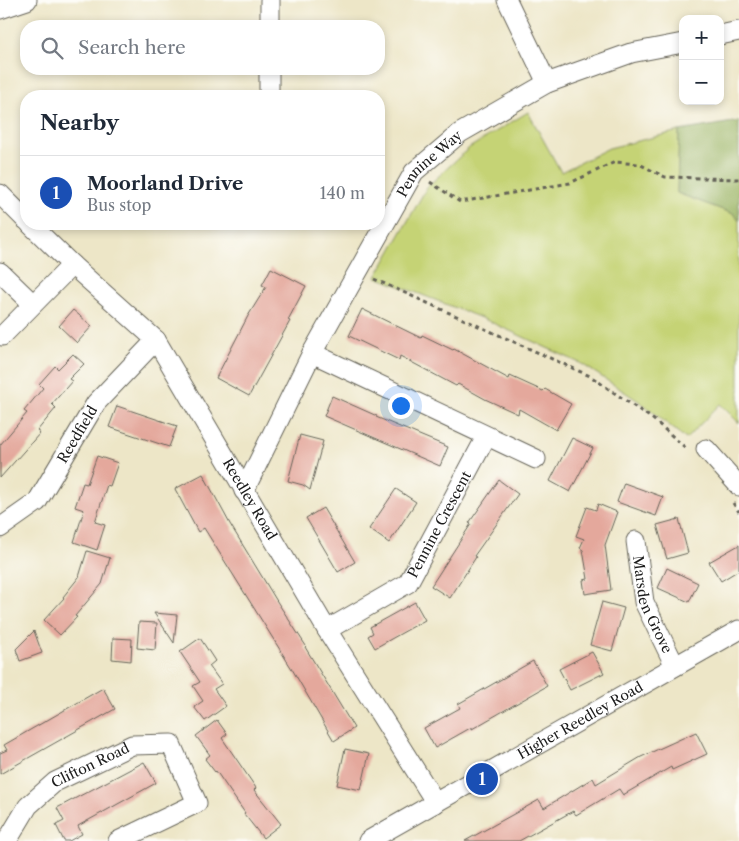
<!DOCTYPE html>
<html lang="en">
<head>
<meta charset="utf-8">
<style>
  :root { --surface:#fff; --page:#f6f6f7; --text:#1f2937; --muted:#747a83; --line:#e0e1e3; --accent:#ea580c }
  body { margin:0; font-family:"Libre Caslon Text",serif; background:var(--page); color:var(--text) }
  .controls { position:absolute; right:15px; top:15px; display:grid; overflow:hidden; border-radius:10px; box-shadow:0 2px 8px #0003 }
  .controls button { width:45px; height:45px; display:grid; place-items:center; padding:0; border:0; border-bottom:1px solid var(--line); background:var(--surface); color:var(--text); font:25px sans-serif }
  .you { position:absolute; left:400px; top:405px; width:18px; height:18px; margin:-12px; border:4px solid #fff; border-radius:50%; background:#1a73e8; box-shadow:0 0 0 8px #1a73e833 }
  .badge { display:grid; place-items:center; width:32px; height:32px; border-radius:50%; background:var(--accent); color:#fff; font-size:16px; font-weight:700 }
  .pin { position:absolute; translate:-50% -50%; border:2px solid #fff; box-shadow:0 1px 5px #0006 }
  .list { margin:0; padding:0; list-style:none }
  h2 { display:flex; justify-content:space-between; align-items:center; height:65px; margin:0; padding:0 20px; font-size:21px }
  h2 small { font-size:16px; font-weight:400; color:var(--muted) }
  .list li { display:grid; grid-template-columns:32px 1fr auto; gap:15px; align-items:center; box-sizing:border-box; height:75px; padding:0 20px; border-top:1px solid var(--line) }
  .list b { display:block; font-size:19px; white-space:nowrap }
  .list p { margin:0; font-size:16px; white-space:nowrap; color:var(--muted) }
  .list em { font-size:16px; font-style:normal; color:var(--muted) }
  .icon { flex:none; width:28px; height:28px; fill:none; stroke:currentColor; stroke-width:2; stroke-linecap:round; stroke-linejoin:round }
  .map { position:relative; flex:none; width:739px; height:841px; overflow:hidden }
  .search { position:absolute; background:var(--surface); box-shadow:0 2px 8px #0003; left:20px; top:20px; width:365px; height:55px; display:flex; align-items:center; gap:12px; box-sizing:border-box; padding:0 18px; border-radius:20px; color:var(--muted); font-size:19px }
  .panel { position:absolute; background:var(--surface); box-shadow:0 2px 8px #0003; left:20px; top:90px; width:365px; height:140px; border-radius:20px }
  .map>svg:first-child { display:block }
  .green { fill:#c5d375; stroke:#707848 }
  .forest { fill:#9cb566; stroke:#5c6841 }
  .building { fill:#e4a89c }
  .lines { fill:none; stroke-linecap:round; stroke-linejoin:round }
  .minor-casing { stroke:#656358; stroke-width:21 }
  .path { stroke:#656358; stroke-width:3; stroke-dasharray:4 4; stroke-linecap:butt }
  .minor { stroke:#fff; stroke-width:19 }
  .labels { text-anchor:middle; dominant-baseline:central; stroke-width:4; stroke-linejoin:round; paint-order:stroke }
  .street-label { font-size:14px; fill:#1c1c1c; stroke:#fdfcf7 }
</style>
</head>
<body>
<div class="map">
<svg width="739" height="841" viewBox="0 0 739 841">
  <rect width="100%" height="100%" fill="#fdfcf7"/>
  <filter id="ink" filterUnits="userSpaceOnUse"><feTurbulence type="fractalNoise" baseFrequency=".02" numOctaves="2"/><feDisplacementMap in="SourceGraphic" scale="10" xChannelSelector="R" yChannelSelector="G"/><feConvolveMatrix kernelMatrix="1 2 1 2 8 2 1 2 1" color-interpolation-filters="sRGB"/></filter>
  <filter id="wash" filterUnits="userSpaceOnUse"><feTurbulence type="fractalNoise" baseFrequency=".0096" numOctaves="4" result="noise"/><feDisplacementMap in="SourceGraphic" scale="20" xChannelSelector="R" yChannelSelector="G"/><feGaussianBlur stdDeviation="1.12" result="paint"/><feColorMatrix in="noise" values="0 0 0 0 0 0 0 0 0 0 0 0 0 0 0 0 0 1.4 0 .05"/><feComposite in="paint" operator="in"/></filter>
  <g filter="url(#wash)">
    <rect width="100%" height="100%" fill="#ede6c7"/>
    <!-- green -->
    <polygon class="green" points="528,112 561,172 609,148 679,131 677,193 734,214 739,221 739,423 720,404 686,439 643,404 582,364 484,319 376,277 427,187 469,148"/>
    <!-- forest -->
    <polygon class="forest" points="739,121 739,221 734,214 677,193 679,131"/>
    <g id="blocks">
      <!-- building -->
      <g class="building">
        <polygon points="271,268 306,286 288,320 290,321 249,396 216,378 248,316 266,287 262,285"/>
        <polygon points="362,309 421,338 422,335 453,350 454,349 509,379 510,376 543,391 545,389 571,404 556,430 519,409 518,414 485,399 458,384 456,386 400,356 399,360 349,336"/>
        <polygon points="73,310 92,326 77,343 59,326"/>
        <polygon points="73,354 84,364 69,379 72,381 52,404 56,408 37,431 40,433 0,478 0,445 27,413 24,411 43,388 39,384 55,366 58,369"/>
        <polygon points="332,396 377,416 376,417 448,447 440,466 324,416"/>
        <polygon points="117,406 177,426 169,447 109,427"/>
        <polygon points="300,435 323,441 310,490 303,485 288,481"/>
        <polygon points="572,438 593,448 570,492 550,481"/>
        <polygon points="97,456 118,463 110,486 107,485 95,522 105,525 97,550 74,542 84,510 75,507 83,483 87,484"/>
        <polygon points="203,474 230,524 278,603 306,646 305,647 354,728 334,741 292,669 204,528 198,532 175,489"/>
        <polygon points="499,480 518,494 474,556 476,557 450,598 431,586 471,524 469,523"/>
        <polygon points="624,483 663,497 656,516 617,502"/>
        <polygon points="396,489 416,502 389,543 369,529"/>
        <polygon points="598,504 617,512 605,545 611,590 585,594 583,580 588,579 583,550 580,548 584,539 576,536 587,507 596,510"/>
        <polygon points="323,508 355,562 338,572 306,518"/>
        <polygon points="679,519 688,553 667,559 657,525"/>
        <polygon points="739,545 739,570 721,581 709,562"/>
        <polygon points="87,551 110,558 102,584 75,616 77,617 60,635 44,620 64,598 63,597 79,577"/>
        <polygon points="667,568 698,583 689,602 658,588"/>
        <polygon points="415,602 425,620 375,648 368,636 373,633 370,627"/>
        <polygon points="602,602 624,608 612,651 590,645"/>
        <polygon points="154,613 177,615 174,643"/>
        <polygon points="139,622 157,623 155,650 137,648"/>
        <polygon points="34,631 42,653 20,661 16,649"/>
        <polygon points="113,638 132,639 131,661 112,659"/>
        <polygon points="200,638 215,661 209,666 222,684 214,689 226,706 205,721 194,707 203,701 193,686 200,682 180,652"/>
        <polygon points="592,652 604,673 570,690 559,669"/>
        <polygon points="533,661 547,686 472,729 472,727 435,748 424,728 460,708 458,704"/>
        <polygon points="103,688 115,709 0,774 0,753 7,750 4,745"/>
        <polygon points="217,720 227,734 222,738 256,788 254,790 281,824 263,838 244,814 245,813 216,771 215,772 205,759 210,755 196,736"/>
        <polygon points="696,732 707,754 672,770 671,767 623,795 619,789 576,815 573,811 519,841 465,841 539,800 544,808 593,778 596,784 641,757"/>
        <polygon points="345,749 369,754 361,790 337,785"/>
        <polygon points="144,762 156,783 78,826 82,834 69,841 64,841 56,825 64,821 57,808"/>
      </g>
    </g>
  </g>
  <g filter="url(#ink)">
    <use href="#blocks" fill-opacity="0" stroke="#656358" stroke-width="1"/>
    <g class="lines">
      <!-- minor casing -->
      <g class="minor-casing">
        <g id="minor">
          <polyline points="507,0 547,83"/>
          <polyline points="0,9 27,0"/>
          <polyline points="270,26 270,0"/>
          <polyline points="720,35 739,31"/>
          <polyline points="269,96 269,69"/>
          <polyline points="0,194 26,220"/>
          <path id="s1" d="M 30,224 L 72,265 L 156,340 L 327,630 L 436,803"/>
          <polyline points="0,272 33,304"/>
          <polyline points="2,336 72,265"/>
          <polyline points="312,353 536,459"/>
          <polyline points="706,449 739,486"/>
          <path id="s2" d="M 244,491 L 312,353 L 414,172 L 460,133 L 547,83 L 631,53 L 683,43"/>
          <path id="s3" d="M 0,528 L 37,502 L 96,403 L 156,340"/>
          <path id="s4" d="M 636,541 L 644,602 L 675,666"/>
          <path id="s5" d="M 327,630 L 408,583 L 486,437"/>
          <path id="s6" d="M 7,841 L 28,806 L 55,782 L 132,745 L 171,744 L 197,803 L 118,841"/>
          <path id="s7" d="M 368,841 L 739,630"/>
        </g>
      </g>
      <!-- path -->
      <g class="path">
        <polyline points="430,182 460,202 570,183 615,162 639,164 665,177 739,179"/>
        <polyline points="374,279 590,376 654,420 687,449"/>
        <polyline points="733,503 739,512"/>
      </g>
      <!-- minor -->
      <use href="#minor" class="minor"/>
    </g>
  </g>
  <g class="labels">
    <!-- street labels -->
    <g class="street-label">
      <text stroke="none"><textPath href="#s2" startOffset="378">Pennine Way</textPath></text>
      <text stroke="none"><textPath href="#s3" startOffset="124">Reedfield</textPath></text>
      <text stroke="none"><textPath href="#s1" startOffset="356">Reedley Road</textPath></text>
      <text stroke="none"><textPath href="#s5" startOffset="160">Pennine Crescent</textPath></text>
      <text stroke="none"><textPath href="#s4" startOffset="66">Marsden Grove</textPath></text>
      <text stroke="none"><textPath href="#s7" startOffset="244">Higher Reedley Road</textPath></text>
      <text stroke="none"><textPath href="#s6" startOffset="116">Clifton Road</textPath></text>
    </g>
  </g>
</svg>
<div class="controls">
<button>+</button>
<button>−</button>
</div>
<div class="you"></div>
<div class="pin badge" style="left:482px;top:779px;background:#1a4fb4">1</div>
<div class="search"><svg class="icon" aria-label="search" viewBox="0 0 24 24"><circle cx="10" cy="10" r="6"/><path d="M15 15l6 6"/></svg>Search here</div>
<section class="panel">
<h2>Nearby<small></small></h2>
<ul class="list">
<li><span class="badge" style="background:#1a4fb4">1</span><div><b>Moorland Drive</b><p>Bus stop</p></div><em>140 m</em></li>
</ul>
</section>
</div>
</body>
</html>
